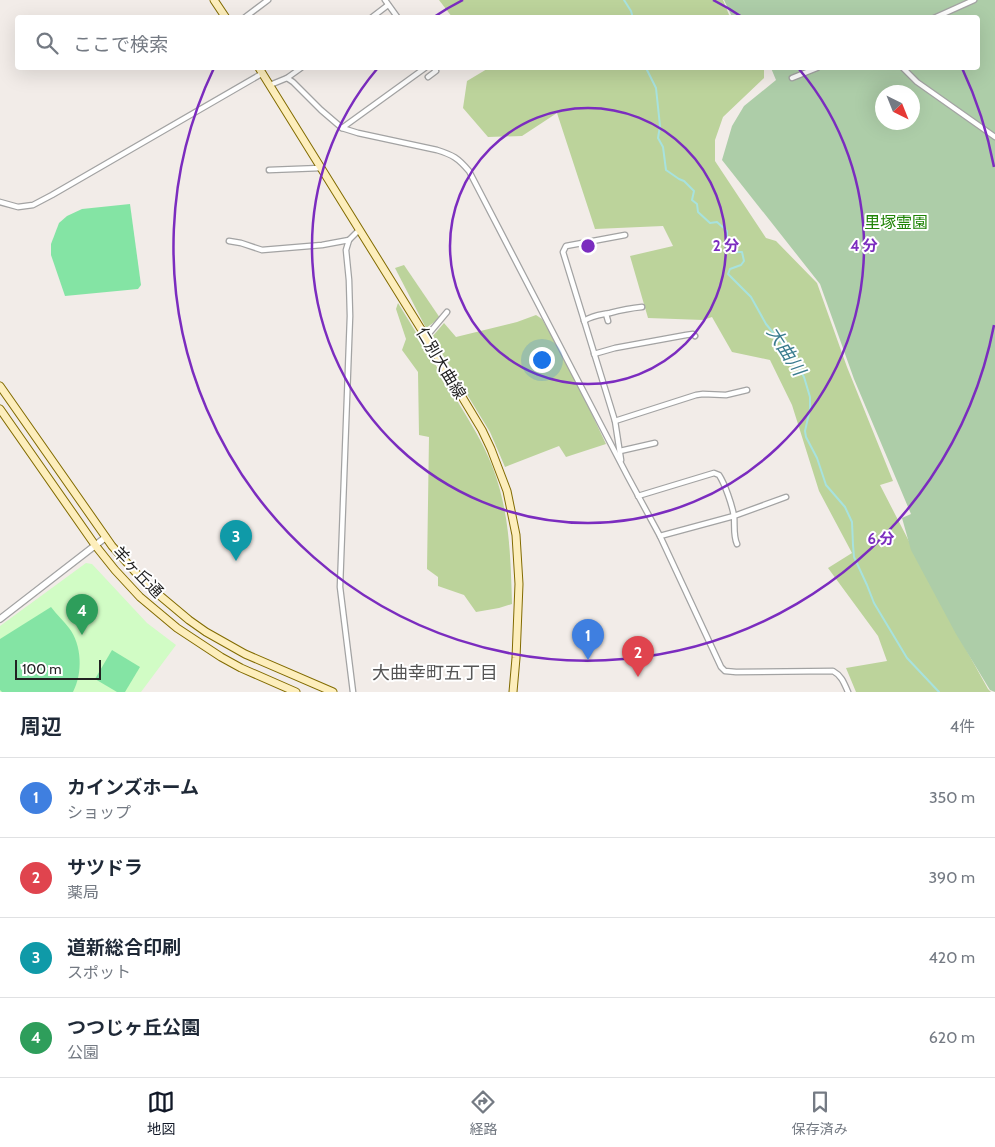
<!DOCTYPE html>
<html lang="ja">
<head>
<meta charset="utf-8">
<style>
  :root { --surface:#fff; --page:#f2f2f3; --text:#1f2937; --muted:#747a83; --line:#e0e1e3; --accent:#111827 }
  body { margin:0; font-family:Cabin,"Noto Sans JP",sans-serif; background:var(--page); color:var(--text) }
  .compass { position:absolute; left:875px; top:85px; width:45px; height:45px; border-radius:50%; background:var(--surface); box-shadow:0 5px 20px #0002; rotate:137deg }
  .scale { position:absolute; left:15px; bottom:12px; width:86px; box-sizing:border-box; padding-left:5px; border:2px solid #222; border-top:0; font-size:14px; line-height:18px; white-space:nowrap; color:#222; -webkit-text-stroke:4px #fff; paint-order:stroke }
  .you { position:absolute; left:541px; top:359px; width:18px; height:18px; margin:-12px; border:4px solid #fff; border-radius:50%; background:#1a73e8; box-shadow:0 0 0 8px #1a73e833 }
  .badge { display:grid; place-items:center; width:32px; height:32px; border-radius:50%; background:var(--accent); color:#fff; font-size:16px; font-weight:700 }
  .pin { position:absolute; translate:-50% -41px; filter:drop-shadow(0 1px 2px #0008) }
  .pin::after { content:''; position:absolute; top:26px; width:18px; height:15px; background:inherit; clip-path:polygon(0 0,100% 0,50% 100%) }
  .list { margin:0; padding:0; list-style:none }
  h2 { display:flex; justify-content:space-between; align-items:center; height:65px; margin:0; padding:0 20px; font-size:21px }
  h2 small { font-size:16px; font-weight:400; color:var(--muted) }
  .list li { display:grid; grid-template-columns:32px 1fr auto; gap:15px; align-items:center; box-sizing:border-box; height:80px; padding:0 20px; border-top:1px solid var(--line) }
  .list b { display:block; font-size:19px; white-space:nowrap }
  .list p { margin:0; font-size:16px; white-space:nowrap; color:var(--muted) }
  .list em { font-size:16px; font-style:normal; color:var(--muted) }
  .icon { flex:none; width:28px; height:28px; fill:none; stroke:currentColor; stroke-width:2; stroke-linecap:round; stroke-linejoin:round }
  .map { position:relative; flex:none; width:995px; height:692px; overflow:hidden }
  .search { position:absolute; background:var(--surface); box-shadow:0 5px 20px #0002; left:15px; right:15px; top:15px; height:55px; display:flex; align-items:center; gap:12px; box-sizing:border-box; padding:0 18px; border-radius:5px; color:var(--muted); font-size:19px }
  .sheet { height:385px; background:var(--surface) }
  nav { display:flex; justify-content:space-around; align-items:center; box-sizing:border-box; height:70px; border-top:1px solid var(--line); background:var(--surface); font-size:14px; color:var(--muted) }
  nav a { display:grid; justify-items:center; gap:2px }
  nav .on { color:var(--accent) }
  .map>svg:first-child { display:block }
  .forest { fill:#bcd39b }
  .cemetery { fill:#adcda8; fill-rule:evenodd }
  .park { fill:#d1fcc5 }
  .pitch { fill:#84e4a4 }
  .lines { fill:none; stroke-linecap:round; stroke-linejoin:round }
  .stream { stroke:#a7e2de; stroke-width:2 }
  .minor-casing { stroke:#a3a3a3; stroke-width:7 }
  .tertiary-casing { stroke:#a3a3a3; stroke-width:8 }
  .secondary-casing { stroke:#826b00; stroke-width:9 }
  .minor { stroke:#fff; stroke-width:4.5 }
  .tertiary { stroke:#fff; stroke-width:5.5 }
  .secondary { stroke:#fdeebc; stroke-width:7 }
  .ring { fill:none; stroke:#7b2cbf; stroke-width:2.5 }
  .labels { text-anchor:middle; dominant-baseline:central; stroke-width:4; stroke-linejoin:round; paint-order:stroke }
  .park-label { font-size:16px; fill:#1f8407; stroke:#fff }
  .street-label { font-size:16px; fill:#222; stroke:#fff }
  .water-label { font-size:18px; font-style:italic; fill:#3a7c8e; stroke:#fff }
  .neighbourhood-label { font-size:18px; fill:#555; stroke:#fff }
  .centre { fill:#7b2cbf; stroke:#fff; stroke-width:2.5 }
  .ring-label { font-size:15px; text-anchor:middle; font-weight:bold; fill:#7b2cbf; stroke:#fff; stroke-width:4; stroke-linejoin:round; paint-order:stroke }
</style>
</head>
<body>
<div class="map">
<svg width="995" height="692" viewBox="0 0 995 692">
  <rect width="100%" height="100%" fill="#f2ece8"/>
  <!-- forest -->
  <g class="forest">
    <polygon points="439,0 723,0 730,17 452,17"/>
    <polygon points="487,68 764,68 764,78 723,117 715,140 715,161 766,238 776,241 817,283 847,367 893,481 880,485 948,617 988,689 991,692 856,692 846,668 887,661 878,636 828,568 852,553 819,491 792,405 770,360 732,352 712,317 703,320 648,318 630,256 673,246 663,226 595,229 557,113 522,136 488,137 463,108 467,81 487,69"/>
    <polygon points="404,265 440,318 426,328 395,268"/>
    <path d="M 398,303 C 416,332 434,362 451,391 C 471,423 491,454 500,490 C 510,527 511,566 512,604 L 499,608 L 476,612 L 464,595 L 438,586 L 438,577 L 427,569 L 429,437 L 419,435 L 418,372 L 402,350 L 406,339 L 396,309 Z"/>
    <polygon points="536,315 542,319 570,368 606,444 566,457 559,446 505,467 490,432 432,337 444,323 456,337 517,322"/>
  </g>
  <!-- cemetery -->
  <path class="cemetery" d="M 724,0 L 995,0 L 995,692 L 990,690 L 956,634 L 911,550 L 902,518 L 911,514 L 854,379 L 820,284 L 722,160 L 732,126 L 744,106 L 776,80 L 771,68 L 978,68 L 978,18 L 732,17 ZM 882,92 L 912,92 L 912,122 L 882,122 Z"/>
  <!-- park -->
  <polygon class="park" points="86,563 92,564 147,623 176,645 141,692 0,692 0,626"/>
  <!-- pitch -->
  <g class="pitch">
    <polygon points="130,204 141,285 138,289 65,296 51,255 51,244 59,223 67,216 82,209"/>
    <path d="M 51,607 C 57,615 64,621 69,628 C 82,645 83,673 73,692 L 2,692 L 0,690 L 0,639 Z"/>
    <polygon points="112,650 140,667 125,692 117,692 95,679"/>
  </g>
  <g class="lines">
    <!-- stream -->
    <g class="stream">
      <polyline points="624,0 631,11 633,18"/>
      <polyline points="646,68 656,88 660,126 658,138 663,147 666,170 679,179 684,181 694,191 692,200 697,204 698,212 710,223 717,222 727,231 727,237 730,241 730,247 737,252 742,252 744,261 741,265 730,269 728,274 751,297 766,324 793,357 804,377 810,397 810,409 805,431 806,437 817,458 826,485 845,507 852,522 853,545 854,557 867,585 874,603 907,658 939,692"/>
    </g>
    <!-- minor casing -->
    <g class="minor-casing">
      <g id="minor">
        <polyline points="385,0 398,18"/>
        <polyline points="244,18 268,0"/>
        <polyline points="371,18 388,5"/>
        <polyline points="934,18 974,0"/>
        <polyline points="903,68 917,82 995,137"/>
        <polyline points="428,77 436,71 434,68"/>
        <polyline points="287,78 301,68"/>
        <polyline points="792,78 817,68"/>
        <path d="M 270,85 L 287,78 L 293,82 L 321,110 L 342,128 L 358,133 L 437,150 C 453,155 458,158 469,171 L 628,477 L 660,536 L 721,667 L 725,671 L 736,672 L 833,671 C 842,676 844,683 848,692"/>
        <polyline points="342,128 425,68"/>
        <polyline points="269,170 321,168"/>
        <polyline points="0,202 18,207 33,205 52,195 263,73"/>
        <polyline points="229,241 241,243 262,250 322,245 349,240"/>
        <polyline points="606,314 608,321"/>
        <path d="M 584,321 C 593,315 600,315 610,313 C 621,310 631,308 642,307"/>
        <polyline points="426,337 447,312"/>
        <polyline points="594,354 615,348 686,335 693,334 695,336"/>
        <polyline points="615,421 696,395 703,394 726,395 747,390"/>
        <polyline points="620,451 655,443"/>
        <polyline points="621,460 615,421 563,252 566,246 625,235"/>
        <path d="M 638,496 L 714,473 L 719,475 C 725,484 732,505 734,516 C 735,526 733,535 737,544"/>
        <polyline points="660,536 734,516 786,497"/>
        <polyline points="353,692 340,587 350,316 349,280 346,250 349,240 359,230"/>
      </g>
    </g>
    <!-- tertiary casing -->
    <g class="tertiary-casing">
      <polyline id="tertiary" points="0,619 106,537"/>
    </g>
    <!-- secondary casing -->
    <g class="secondary-casing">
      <g id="secondary">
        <polyline points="214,0 226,18"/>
        <polyline points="259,68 426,337 482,430 491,449 507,491 516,535 519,584 516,658 513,692"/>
        <polyline points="0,386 112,546 146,584 189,620 206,632 245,654 333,692"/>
        <polyline points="0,409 95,545 115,570 140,597 177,628 221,657 241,668 296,692"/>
      </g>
    </g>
    <!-- minor -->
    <use href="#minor" class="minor"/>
    <!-- tertiary -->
    <use href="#tertiary" class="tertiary"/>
    <!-- secondary -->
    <use href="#secondary" class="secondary"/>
  </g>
  <!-- distance rings -->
  <g class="ring">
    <circle cx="588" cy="246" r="138"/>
    <path d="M434 17A276 276 0 0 1 463 0M713 0A276 276 0 0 1 742 17M799 69A276 276 0 1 1 377 69"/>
    <path d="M994 325A414 414 0 1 1 214 68M962 68A414 414 0 0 1 994 167"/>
  </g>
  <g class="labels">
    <!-- park labels -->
    <g class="park-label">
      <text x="896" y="222">里塚霊園</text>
    </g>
    <!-- street labels -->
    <g class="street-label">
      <text transform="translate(441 363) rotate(59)">仁別大曲線</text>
      <text transform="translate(138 572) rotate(46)">羊ヶ丘通</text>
    </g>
    <!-- water labels -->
    <g class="water-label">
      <text transform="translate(786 351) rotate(57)">大曲川</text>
    </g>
    <!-- neighbourhood labels -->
    <g class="neighbourhood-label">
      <text x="435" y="673">大曲幸町五丁目</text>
    </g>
  </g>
  <circle cx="588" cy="246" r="8" class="centre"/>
  <g class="ring-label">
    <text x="726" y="251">2 分</text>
    <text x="864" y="251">4 分</text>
    <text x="881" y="544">6 分</text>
  </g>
</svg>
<svg class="compass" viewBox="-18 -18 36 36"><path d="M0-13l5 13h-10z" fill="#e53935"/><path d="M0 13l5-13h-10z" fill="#747a83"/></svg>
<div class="scale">100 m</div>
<div class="you"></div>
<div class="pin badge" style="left:588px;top:660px;background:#3f7fe0">1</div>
<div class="pin badge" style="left:638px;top:677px;background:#e0444e">2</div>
<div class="pin badge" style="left:236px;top:561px;background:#0f9aa8">3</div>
<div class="pin badge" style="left:82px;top:635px;background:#2e9e5b">4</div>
<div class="search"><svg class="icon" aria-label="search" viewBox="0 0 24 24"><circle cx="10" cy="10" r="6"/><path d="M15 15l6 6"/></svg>ここで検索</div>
</div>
<section class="sheet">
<h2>周辺<small>4件</small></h2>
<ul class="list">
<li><span class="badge" style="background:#3f7fe0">1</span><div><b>カインズホーム</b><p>ショップ</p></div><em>350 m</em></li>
<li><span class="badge" style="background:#e0444e">2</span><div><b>サツドラ</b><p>薬局</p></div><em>390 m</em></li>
<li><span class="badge" style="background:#0f9aa8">3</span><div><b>道新総合印刷</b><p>スポット</p></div><em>420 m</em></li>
<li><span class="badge" style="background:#2e9e5b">4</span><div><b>つつじヶ丘公園</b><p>公園</p></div><em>620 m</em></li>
</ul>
</section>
<nav>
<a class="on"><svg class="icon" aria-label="map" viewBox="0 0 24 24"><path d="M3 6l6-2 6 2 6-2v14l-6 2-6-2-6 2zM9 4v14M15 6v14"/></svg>地図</a>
<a><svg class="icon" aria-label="directions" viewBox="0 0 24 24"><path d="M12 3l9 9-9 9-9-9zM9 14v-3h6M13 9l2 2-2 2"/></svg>経路</a>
<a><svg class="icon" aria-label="saved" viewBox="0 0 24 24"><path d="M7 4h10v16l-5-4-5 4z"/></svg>保存済み</a>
</nav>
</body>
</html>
